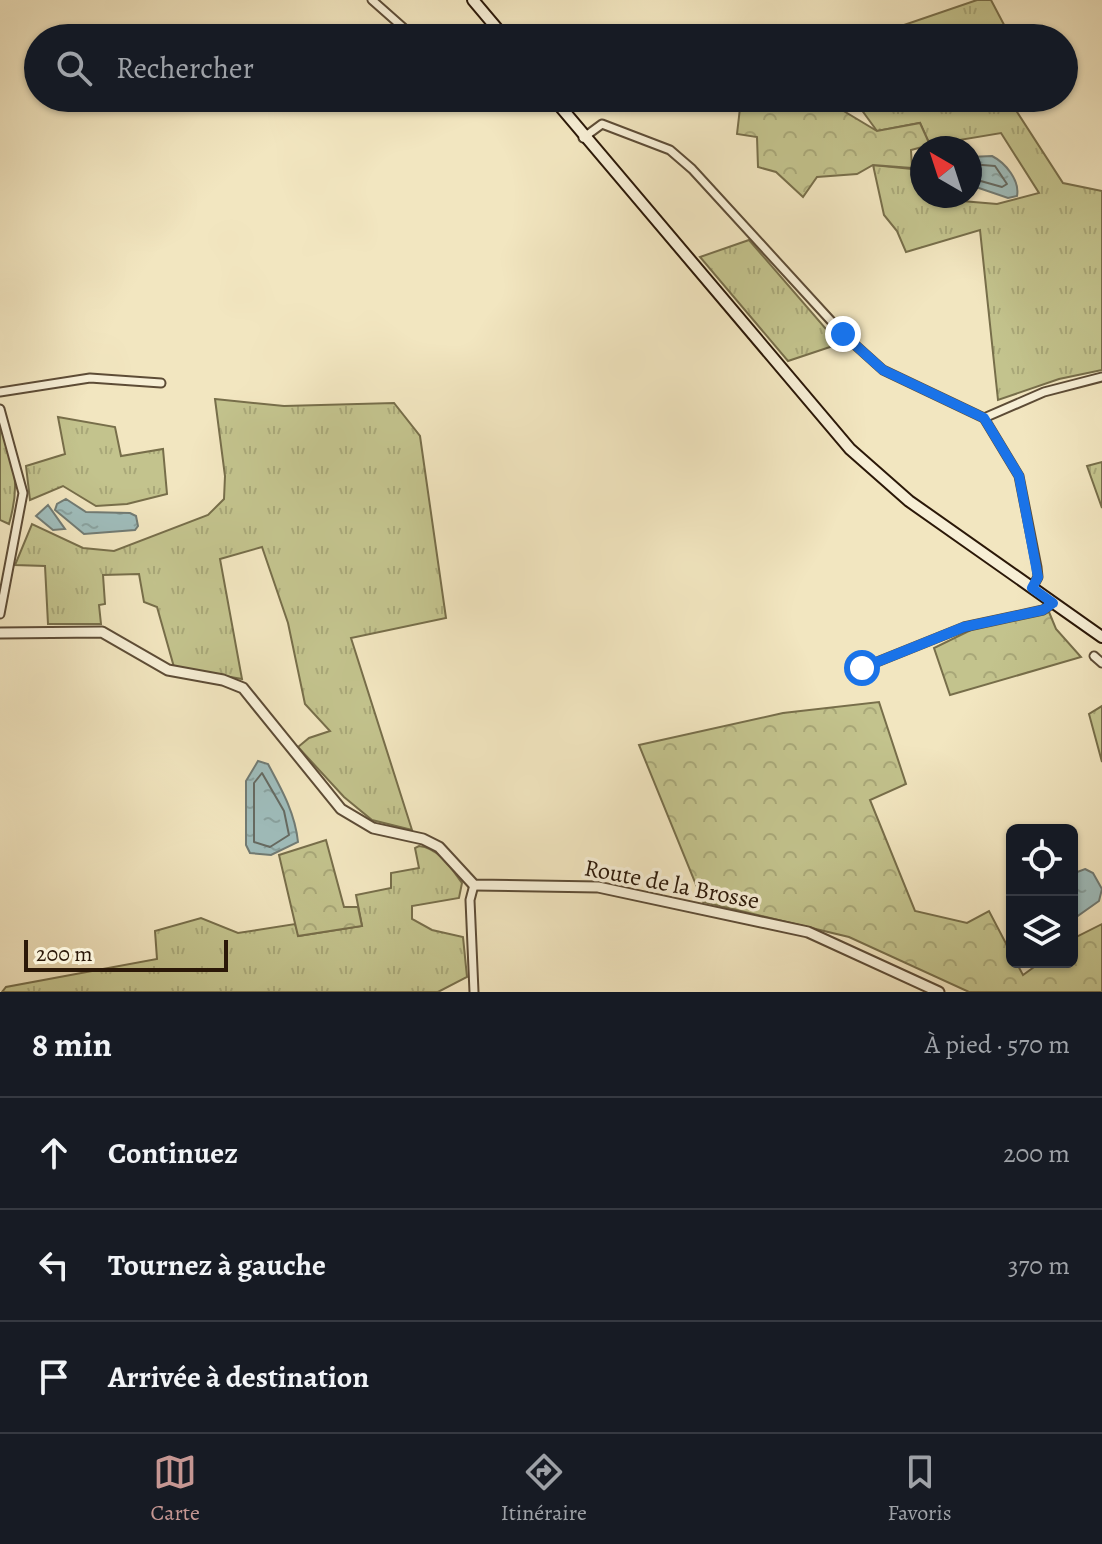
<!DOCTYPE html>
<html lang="fr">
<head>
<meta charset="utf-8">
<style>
  :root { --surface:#171b24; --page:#242831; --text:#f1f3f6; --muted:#9ea1a6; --line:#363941; --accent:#c59692 }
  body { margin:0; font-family:Alegreya,serif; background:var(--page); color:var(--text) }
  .controls { position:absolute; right:24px; bottom:24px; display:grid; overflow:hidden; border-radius:12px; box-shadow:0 2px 6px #0004 }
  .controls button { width:72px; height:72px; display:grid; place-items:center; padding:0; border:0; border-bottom:2px solid var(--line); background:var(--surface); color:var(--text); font:40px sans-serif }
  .compass { position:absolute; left:910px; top:136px; width:72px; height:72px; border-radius:50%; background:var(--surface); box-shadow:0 2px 6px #0004; rotate:321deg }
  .scale { position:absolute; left:24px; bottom:20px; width:204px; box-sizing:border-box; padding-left:8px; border:4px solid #2b1808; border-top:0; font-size:22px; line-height:28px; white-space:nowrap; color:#2b1808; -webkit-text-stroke:6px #f7efd6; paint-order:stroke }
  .stop { position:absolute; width:24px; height:24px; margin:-18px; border:6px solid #1a73e8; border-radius:50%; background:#fff }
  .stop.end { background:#1a73e8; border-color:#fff; box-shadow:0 2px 8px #0008 }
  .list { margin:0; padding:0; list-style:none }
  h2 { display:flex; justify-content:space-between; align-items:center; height:104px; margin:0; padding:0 32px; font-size:34px }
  h2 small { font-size:26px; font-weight:400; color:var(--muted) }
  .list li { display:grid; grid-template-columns:52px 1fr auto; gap:24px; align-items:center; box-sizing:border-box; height:112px; padding:0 32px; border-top:2px solid var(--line) }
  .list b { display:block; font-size:30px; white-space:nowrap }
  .list em { font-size:26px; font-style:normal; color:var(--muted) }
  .icon { flex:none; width:44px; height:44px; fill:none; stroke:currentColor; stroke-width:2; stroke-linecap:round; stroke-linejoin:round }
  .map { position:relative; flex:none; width:1102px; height:992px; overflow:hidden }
  .search { position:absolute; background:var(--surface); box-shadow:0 2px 6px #0004; left:24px; right:24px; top:24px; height:88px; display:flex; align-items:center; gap:20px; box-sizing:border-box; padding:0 28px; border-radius:44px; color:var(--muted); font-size:30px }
  .sheet { height:440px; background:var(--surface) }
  nav { display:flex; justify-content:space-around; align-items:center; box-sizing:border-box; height:112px; border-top:2px solid var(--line); background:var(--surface); font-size:22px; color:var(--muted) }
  nav a { display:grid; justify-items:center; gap:4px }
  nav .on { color:var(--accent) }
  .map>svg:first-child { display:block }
  .grass { fill:url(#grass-tufts); stroke:#776e4a; stroke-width:2 }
  .forest { fill:url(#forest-crowns); stroke:#776e4a; stroke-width:2 }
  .water { fill:url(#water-ripples); stroke:#717b74; stroke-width:2 }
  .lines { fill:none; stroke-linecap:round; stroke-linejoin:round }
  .shore { stroke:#656a62; stroke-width:2 }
  .minor-casing { stroke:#5d4c36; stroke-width:11 }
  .tertiary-casing { stroke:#5d4c36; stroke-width:13 }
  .secondary-casing { stroke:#2b1808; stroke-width:14 }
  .minor { stroke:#f7efd6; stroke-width:7 }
  .tertiary { stroke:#f7efd6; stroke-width:9 }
  .secondary { stroke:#f7efd6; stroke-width:10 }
  .route { stroke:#1a73e8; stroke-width:10 }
  .labels { text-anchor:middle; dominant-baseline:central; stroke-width:7; stroke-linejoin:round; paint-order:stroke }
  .street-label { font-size:24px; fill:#2b1808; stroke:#f7efd6 }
</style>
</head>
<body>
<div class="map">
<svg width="1102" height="992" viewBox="0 0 1102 992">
  <defs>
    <pattern id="grass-tufts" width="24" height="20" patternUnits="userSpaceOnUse" patternTransform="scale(2)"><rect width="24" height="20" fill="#c3c38d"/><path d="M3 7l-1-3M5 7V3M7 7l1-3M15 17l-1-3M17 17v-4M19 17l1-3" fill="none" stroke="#a8a778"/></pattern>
    <pattern id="forest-crowns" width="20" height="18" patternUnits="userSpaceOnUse" patternTransform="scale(2)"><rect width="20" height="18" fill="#c3c38d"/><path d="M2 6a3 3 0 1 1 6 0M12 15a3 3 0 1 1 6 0" fill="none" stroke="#a8a778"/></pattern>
    <pattern id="water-ripples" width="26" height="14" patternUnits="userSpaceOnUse" patternTransform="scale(2)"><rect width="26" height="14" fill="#9fbdbc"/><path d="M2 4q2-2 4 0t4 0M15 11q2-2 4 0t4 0" fill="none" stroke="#89a2a0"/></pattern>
  </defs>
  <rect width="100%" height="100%" fill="#f2e6c0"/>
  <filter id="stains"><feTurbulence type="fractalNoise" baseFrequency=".0025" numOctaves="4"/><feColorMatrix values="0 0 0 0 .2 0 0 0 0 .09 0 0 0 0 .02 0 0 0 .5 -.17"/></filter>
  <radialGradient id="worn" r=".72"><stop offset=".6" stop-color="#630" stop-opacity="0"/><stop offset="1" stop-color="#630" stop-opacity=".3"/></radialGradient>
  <!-- grass -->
  <g class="grass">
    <polygon points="977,0 991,0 1011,38 866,38"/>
    <polygon points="853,98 1016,98 1010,101 1063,183 1102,191 1102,370 1059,379 998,400 980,230 906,252 897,231 884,215 873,165 922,170 922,196 960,196 962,201 997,204 1039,193 1001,133 930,145 920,123 877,131"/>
    <polygon points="749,240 839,344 788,361 700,257"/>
    <polygon points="215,399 284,406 394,403 420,436 446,618 351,638 412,830 372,820 344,797 298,747 309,738 330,731 305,704 288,623 262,547 220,559 242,679 174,667 157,607 144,602 139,574 103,575 105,604 99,605 101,624 48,624 45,566 15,565 32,524 83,548 114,551 208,515 224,499 225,476"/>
    <polygon points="58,417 115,427 121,456 163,449 167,494 127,504 96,506 63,486 30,500 26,466 65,454"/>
    <path d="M 0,426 C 14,466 21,482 9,524 L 0,520 Z"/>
    <polygon points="1102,462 1102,508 1087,466"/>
    <polygon points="1102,706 1102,762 1089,714"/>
    <path d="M 419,846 C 439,848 451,868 462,883 L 459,898 L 412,906 L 412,919 L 432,930 L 463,937 L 467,977 L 438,992 L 2,992 L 6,987 L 157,959 L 155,931 L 201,918 L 238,933 L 295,924 L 299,936 L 362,926 L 356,895 L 391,888 L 391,873 L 419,868 L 415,848 Z"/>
  </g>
  <!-- forest -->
  <g class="forest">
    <polygon points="713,98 822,98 877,131 920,123 930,145 911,150 912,168 873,165 857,174 817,177 803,197 776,172 758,167 757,137 737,134 740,108"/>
    <polygon points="1049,612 1056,629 1081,657 950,695 934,648 979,626"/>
    <polygon points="879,702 906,784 870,800 915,911 967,923 989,911 1012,955 1012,962 1016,962 1023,975 1041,962 1072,962 1072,939 1102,924 1102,992 969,992 849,937 703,902 639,745 783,713"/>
    <polygon points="326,840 344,907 358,907 362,926 298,936 279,855"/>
  </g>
  <!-- water -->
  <g class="water">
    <path d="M 992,156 C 1006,163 1020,181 1017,196 L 1008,198 L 970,185 L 970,157 Z"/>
    <polygon points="66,499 86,512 130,513 136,516 138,526 135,530 84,534 55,510 57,504"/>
    <polygon points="48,505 65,529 53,530 36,516"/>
    <path d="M 258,761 L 268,764 C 282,790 295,813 298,842 L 271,855 L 250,853 L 246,845 L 246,781 Z"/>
    <polygon points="1085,869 1093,873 1102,889 1099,901 1072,920 1072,874"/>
  </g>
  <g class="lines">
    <!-- shore -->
    <g class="shore">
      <polyline points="970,164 995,166 1007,184 1002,187 970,178"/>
      <polygon points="262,773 284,811 289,835 270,847 254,842 254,783"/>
    </g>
    <!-- minor casing -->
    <g class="minor-casing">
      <g id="minor">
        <polyline points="372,0 415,38"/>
        <polyline points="583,138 602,124 670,150 692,169 843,334 883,370 984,418 1019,476 1037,567 1038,577 1032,588"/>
        <polyline points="0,392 90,378 161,383"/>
        <polyline points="0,409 23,493 0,614"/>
        <polyline points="984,418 1044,392 1102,377"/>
        <polyline points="1094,656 1102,663"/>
        <polyline points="862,668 964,627 1043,610 1053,603"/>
        <polyline points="474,885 470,900 474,992"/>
      </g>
    </g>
    <!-- tertiary casing -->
    <g class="tertiary-casing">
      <polyline id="tertiary" points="0,633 102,632 168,670 223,680 243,688 341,809 373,828 423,839 439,847 474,885 598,887 808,932 939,992"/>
    </g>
    <!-- secondary casing -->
    <g class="secondary-casing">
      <g id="secondary">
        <polyline points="473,0 505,38"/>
        <polyline points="553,98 850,449 909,501 1102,637"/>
      </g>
    </g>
    <!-- minor -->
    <use href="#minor" class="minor"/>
    <!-- tertiary -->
    <use href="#tertiary" class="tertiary"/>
    <!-- secondary -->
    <use href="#secondary" class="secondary"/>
  </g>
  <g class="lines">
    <!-- route -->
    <polyline class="route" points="843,334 883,370 984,418 1019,476 1038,577 1032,588 1053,603 1043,610 964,627 862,668"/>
  </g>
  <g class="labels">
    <!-- street labels -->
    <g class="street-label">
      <text transform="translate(672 884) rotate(11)">Route de la Brosse</text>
    </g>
  </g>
  <rect width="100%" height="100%" filter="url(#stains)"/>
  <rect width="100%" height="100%" fill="url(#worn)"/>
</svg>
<div class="controls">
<button><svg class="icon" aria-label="locate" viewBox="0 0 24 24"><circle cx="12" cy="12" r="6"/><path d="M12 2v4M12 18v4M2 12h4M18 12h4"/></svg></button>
<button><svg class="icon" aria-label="layers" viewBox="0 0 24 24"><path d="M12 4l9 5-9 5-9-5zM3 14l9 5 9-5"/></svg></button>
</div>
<svg class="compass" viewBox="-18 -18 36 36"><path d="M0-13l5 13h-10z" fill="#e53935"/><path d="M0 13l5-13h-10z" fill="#9ea1a6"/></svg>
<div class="scale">200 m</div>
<div class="stop" style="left:862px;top:668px"></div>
<div class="stop end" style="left:843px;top:334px"></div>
<div class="search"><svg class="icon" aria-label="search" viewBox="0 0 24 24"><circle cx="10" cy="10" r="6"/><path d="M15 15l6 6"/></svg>Rechercher</div>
</div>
<section class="sheet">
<h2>8 min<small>À pied · 570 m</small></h2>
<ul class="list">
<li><svg class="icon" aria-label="ahead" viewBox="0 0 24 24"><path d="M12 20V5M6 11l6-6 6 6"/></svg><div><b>Continuez</b></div><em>200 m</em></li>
<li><svg class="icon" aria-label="left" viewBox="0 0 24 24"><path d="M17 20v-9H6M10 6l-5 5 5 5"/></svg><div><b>Tournez à gauche</b></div><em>370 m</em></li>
<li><svg class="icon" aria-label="arrive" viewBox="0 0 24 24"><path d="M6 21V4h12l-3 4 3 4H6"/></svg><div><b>Arrivée à destination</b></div></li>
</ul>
</section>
<nav>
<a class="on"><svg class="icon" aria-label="map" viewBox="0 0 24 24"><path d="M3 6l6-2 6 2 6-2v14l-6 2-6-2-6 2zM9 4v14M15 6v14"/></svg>Carte</a>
<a><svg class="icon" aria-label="directions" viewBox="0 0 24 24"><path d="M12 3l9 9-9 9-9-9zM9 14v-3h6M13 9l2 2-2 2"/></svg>Itinéraire</a>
<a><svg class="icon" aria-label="saved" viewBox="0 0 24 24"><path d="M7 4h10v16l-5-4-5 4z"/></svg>Favoris</a>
</nav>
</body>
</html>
